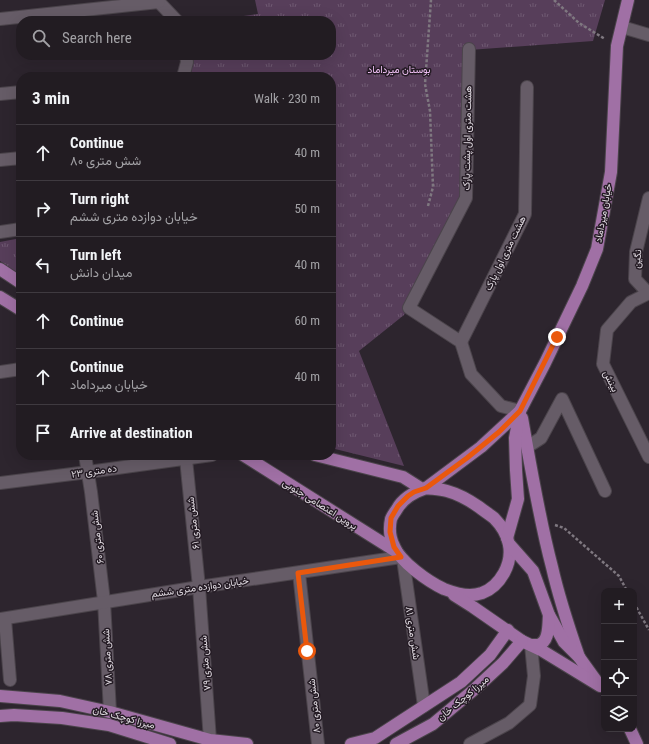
<!DOCTYPE html>
<html lang="en">
<head>
<meta charset="utf-8">
<style>
  :root { --surface:#221c22; --page:#2e292f; --text:#f1f3f6; --muted:#a2a1a5; --line:#3f3a40 }
  body { margin:0; font-family:"Roboto Condensed",Vazirmatn,sans-serif; background:var(--page); color:var(--text) }
  .controls { position:absolute; right:12px; bottom:12px; display:grid; overflow:hidden; border-radius:8px; box-shadow:0 4px 16px #0002 }
  .controls button { width:36px; height:36px; display:grid; place-items:center; padding:0; border:0; border-bottom:1px solid var(--line); background:var(--surface); color:var(--text); font:20px sans-serif }
  .stop { position:absolute; width:12px; height:12px; margin:-9px; border:3px solid #ea580c; border-radius:50%; background:#fff }
  .stop.end { background:#ea580c; border-color:#fff; box-shadow:0 1px 4px #0008 }
  .list { margin:0; padding:0; list-style:none }
  h2 { display:flex; justify-content:space-between; align-items:center; height:52px; margin:0; padding:0 16px; font-size:17px }
  h2 small { font-size:13px; font-weight:400; color:var(--muted) }
  .list li { display:grid; grid-template-columns:26px 1fr auto; gap:12px; align-items:center; box-sizing:border-box; height:56px; padding:0 16px; border-top:1px solid var(--line) }
  .list b { display:block; font-size:15px; white-space:nowrap }
  .list p { margin:0; font-size:13px; white-space:nowrap; color:var(--muted) }
  .list em { font-size:13px; font-style:normal; color:var(--muted) }
  .icon { flex:none; width:22px; height:22px; fill:none; stroke:currentColor; stroke-width:2; stroke-linecap:round; stroke-linejoin:round }
  .map { position:relative; flex:none; width:649px; height:744px; overflow:hidden }
  .search { position:absolute; background:var(--surface); box-shadow:0 4px 16px #0002; left:16px; top:16px; width:320px; height:44px; display:flex; align-items:center; gap:10px; box-sizing:border-box; padding:0 14px; border-radius:16px; color:var(--muted); font-size:15px }
  .panel { position:absolute; background:var(--surface); box-shadow:0 4px 16px #0002; left:16px; top:72px; width:320px; height:388px; border-radius:16px }
  .map>svg:first-child { display:block }
  .grass { fill:url(#grass-tufts) }
  .lines { fill:none; stroke-linecap:round; stroke-linejoin:round }
  .minor-casing { stroke:#4b444b; stroke-width:14 }
  .major-casing { stroke:#4b444b; stroke-width:14 }
  .path { stroke:#7f7880; stroke-width:2.5; stroke-dasharray:3 2; stroke-linecap:butt }
  .minor { stroke:#665c67; stroke-width:12 }
  .major { stroke:#a070a5; stroke-width:12 }
  .route { stroke:#ea580c; stroke-width:5 }
  .labels { text-anchor:middle; dominant-baseline:central; stroke-width:3; stroke-linejoin:round; paint-order:stroke }
  .park-label { font-size:10px; fill:#f3c3f8; stroke:#241b24 }
  .street-label { font-size:10px; fill:#e2dce3; stroke:#241b24 }
</style>
</head>
<body>
<div class="map">
<svg width="649" height="744" viewBox="0 0 649 744">
  <defs>
    <pattern id="grass-tufts" width="24" height="20" patternUnits="userSpaceOnUse"><rect width="24" height="20" fill="#573e5a"/><path d="M3 7l-1-3M5 7V3M7 7l1-3M15 17l-1-3M17 17v-4M19 17l1-3" fill="none" stroke="#6f5972"/></pattern>
  </defs>
  <rect width="100%" height="100%" fill="#2d252e"/>
  <!-- grass -->
  <g class="grass">
    <polygon points="255,0 605,0 593,41 469,50 463,194 404,315 359,351 404,466 331,448 331,77 191,77 193,55 331,55 331,21 208,21 258,14"/>
    <polygon points="21,238 21,275 0,261 0,242"/>
  </g>
  <g class="lines">
    <!-- minor casing -->
    <g class="minor-casing">
      <g id="minor">
        <polyline points="157,0 177,21"/>
        <polyline points="0,19 159,2"/>
        <polyline points="622,27 649,35"/>
        <polyline points="469,49 466,198 409,308 461,342 471,374 501,406 520,411"/>
        <polyline points="183,77 187,62 186,55"/>
        <polyline points="0,94 21,92"/>
        <polyline points="0,160 21,158"/>
        <polyline points="0,232 21,229"/>
        <polyline points="648,293 635,279 636,252 649,198"/>
        <polyline points="649,293 631,302 607,330 603,364 649,457"/>
        <polyline points="461,342 525,214 527,87"/>
        <polyline points="0,372 21,369"/>
        <polyline points="527,447 541,438 562,399 605,491"/>
        <polyline points="85,455 91,492 104,601 110,712"/>
        <polyline points="186,459 199,587 210,740"/>
        <polyline points="0,483 88,472 212,455"/>
        <polyline points="403,559 424,706"/>
        <polyline points="299,573 318,744"/>
        <polyline points="0,619 199,587 401,557"/>
        <polyline points="5,619 10,680"/>
        <polyline points="470,744 509,723 530,705 534,676 531,645"/>
      </g>
    </g>
    <!-- major casing -->
    <g class="major-casing">
      <g id="major">
        <polyline points="0,269 21,283"/>
        <polyline points="0,297 21,310"/>
        <path d="M 522,418 C 531,468 539,518 552,567 C 559,598 569,628 579,657"/>
        <polyline points="243,455 397,552"/>
        <polyline points="315,455 403,477 422,489"/>
        <path d="M 426,488 C 432,489 440,489 447,491 C 458,494 469,500 479,507 C 484,511 489,514 494,518 C 509,533 515,553 504,573 C 499,582 493,589 482,593 C 479,594 474,595 470,595 C 462,595 452,592 444,589 C 429,582 400,562 394,546 C 390,538 389,528 391,519 C 392,516 395,512 397,509 C 403,498 414,492 426,488 Z"/>
        <polyline points="426,488 481,447 520,411"/>
        <polyline points="507,538 518,499 516,470 515,438 520,411 545,363 582,286 597,249 611,172 617,46 628,0"/>
        <polyline points="510,545 533,571 549,615 564,642 579,657 597,682"/>
        <polyline points="454,595 473,607 522,641 541,650 600,686"/>
        <path d="M 531,645 C 533,645 536,645 538,645 C 550,642 548,624 549,615"/>
        <polyline points="0,696 60,701 110,712 210,740 247,744"/>
        <polyline points="0,716 14,715 62,718 109,725 170,744"/>
        <polyline points="630,729 637,744"/>
        <polyline points="351,744 375,738 461,682 490,655 508,630"/>
        <polyline points="396,744 433,724 476,688 503,663 522,641"/>
      </g>
    </g>
    <!-- path -->
    <g class="path">
      <polyline points="554,0 579,23 605,39"/>
      <polyline points="428,206 433,187 430,111 425,84 431,0"/>
      <polyline points="555,525 564,528 619,576 627,591"/>
      <polyline points="634,603 649,630"/>
    </g>
    <!-- minor -->
    <use href="#minor" class="minor"/>
    <!-- major -->
    <use href="#major" class="major"/>
  </g>
  <g class="lines">
    <!-- route -->
    <polyline class="route" points="307,651 298,573 401,557 394,547 390,532 391,518 398,506 408,496 414,492 426,488 467,458 499,432 520,411 557,337"/>
  </g>
  <g class="labels">
    <!-- park labels -->
    <g class="park-label">
      <text x="399" y="69">بوستان میرداماد</text>
    </g>
    <!-- street labels -->
    <g class="street-label">
      <text transform="translate(467 138) rotate(-89)">هشت متری اول پشت پارک</text>
      <text transform="translate(603 213) rotate(-80)">خیابان میرداماد</text>
      <text transform="translate(505 253) rotate(-64)">هشت متری اول پارک</text>
      <text transform="translate(637 259) rotate(-85)">نگین</text>
      <text transform="translate(611 381) rotate(64)">بینش</text>
      <text transform="translate(94 471) rotate(-8)">ده متری ۲۳</text>
      <text transform="translate(320 504) rotate(32)">پروین اعتصامی جنوبی</text>
      <text transform="translate(193 523) rotate(-96)">شش متری ۶۱</text>
      <text transform="translate(97 537) rotate(-97)">شش متری ۶۰</text>
      <text transform="translate(200 587) rotate(-8)">خیابان دوازده متری ششم</text>
      <text transform="translate(413 633) rotate(82)">شش متری ۸۱</text>
      <text transform="translate(107 657) rotate(-93)">شش متری ۷۸</text>
      <text transform="translate(205 663) rotate(-94)">شش متری ۷۹</text>
      <text transform="translate(463 698) rotate(-40)">میرزا کوچک خان</text>
      <text transform="translate(314 706) rotate(-96)">شش متری ۸۰</text>
      <text transform="translate(124 717) rotate(15)">میرزا کوچک خان</text>
    </g>
  </g>
</svg>
<div class="controls">
<button>+</button>
<button>−</button>
<button><svg class="icon" aria-label="locate" viewBox="0 0 24 24"><circle cx="12" cy="12" r="6"/><path d="M12 2v4M12 18v4M2 12h4M18 12h4"/></svg></button>
<button><svg class="icon" aria-label="layers" viewBox="0 0 24 24"><path d="M12 4l9 5-9 5-9-5zM3 14l9 5 9-5"/></svg></button>
</div>
<div class="stop" style="left:307px;top:651px"></div>
<div class="stop end" style="left:557px;top:337px"></div>
<div class="search"><svg class="icon" aria-label="search" viewBox="0 0 24 24"><circle cx="10" cy="10" r="6"/><path d="M15 15l6 6"/></svg>Search here</div>
<section class="panel">
<h2>3 min<small>Walk · 230 m</small></h2>
<ul class="list">
<li><svg class="icon" aria-label="ahead" viewBox="0 0 24 24"><path d="M12 20V5M6 11l6-6 6 6"/></svg><div><b>Continue</b><p>شش متری ۸۰</p></div><em>40 m</em></li>
<li><svg class="icon" aria-label="right" viewBox="0 0 24 24"><path d="M7 20v-9h11M14 6l5 5-5 5"/></svg><div><b>Turn right</b><p>خیابان دوازده متری ششم</p></div><em>50 m</em></li>
<li><svg class="icon" aria-label="left" viewBox="0 0 24 24"><path d="M17 20v-9H6M10 6l-5 5 5 5"/></svg><div><b>Turn left</b><p>میدان دانش</p></div><em>40 m</em></li>
<li><svg class="icon" aria-label="ahead" viewBox="0 0 24 24"><path d="M12 20V5M6 11l6-6 6 6"/></svg><div><b>Continue</b></div><em>60 m</em></li>
<li><svg class="icon" aria-label="ahead" viewBox="0 0 24 24"><path d="M12 20V5M6 11l6-6 6 6"/></svg><div><b>Continue</b><p>خیابان میرداماد</p></div><em>40 m</em></li>
<li><svg class="icon" aria-label="arrive" viewBox="0 0 24 24"><path d="M6 21V4h12l-3 4 3 4H6"/></svg><div><b>Arrive at destination</b></div></li>
</ul>
</section>
</div>
</body>
</html>
